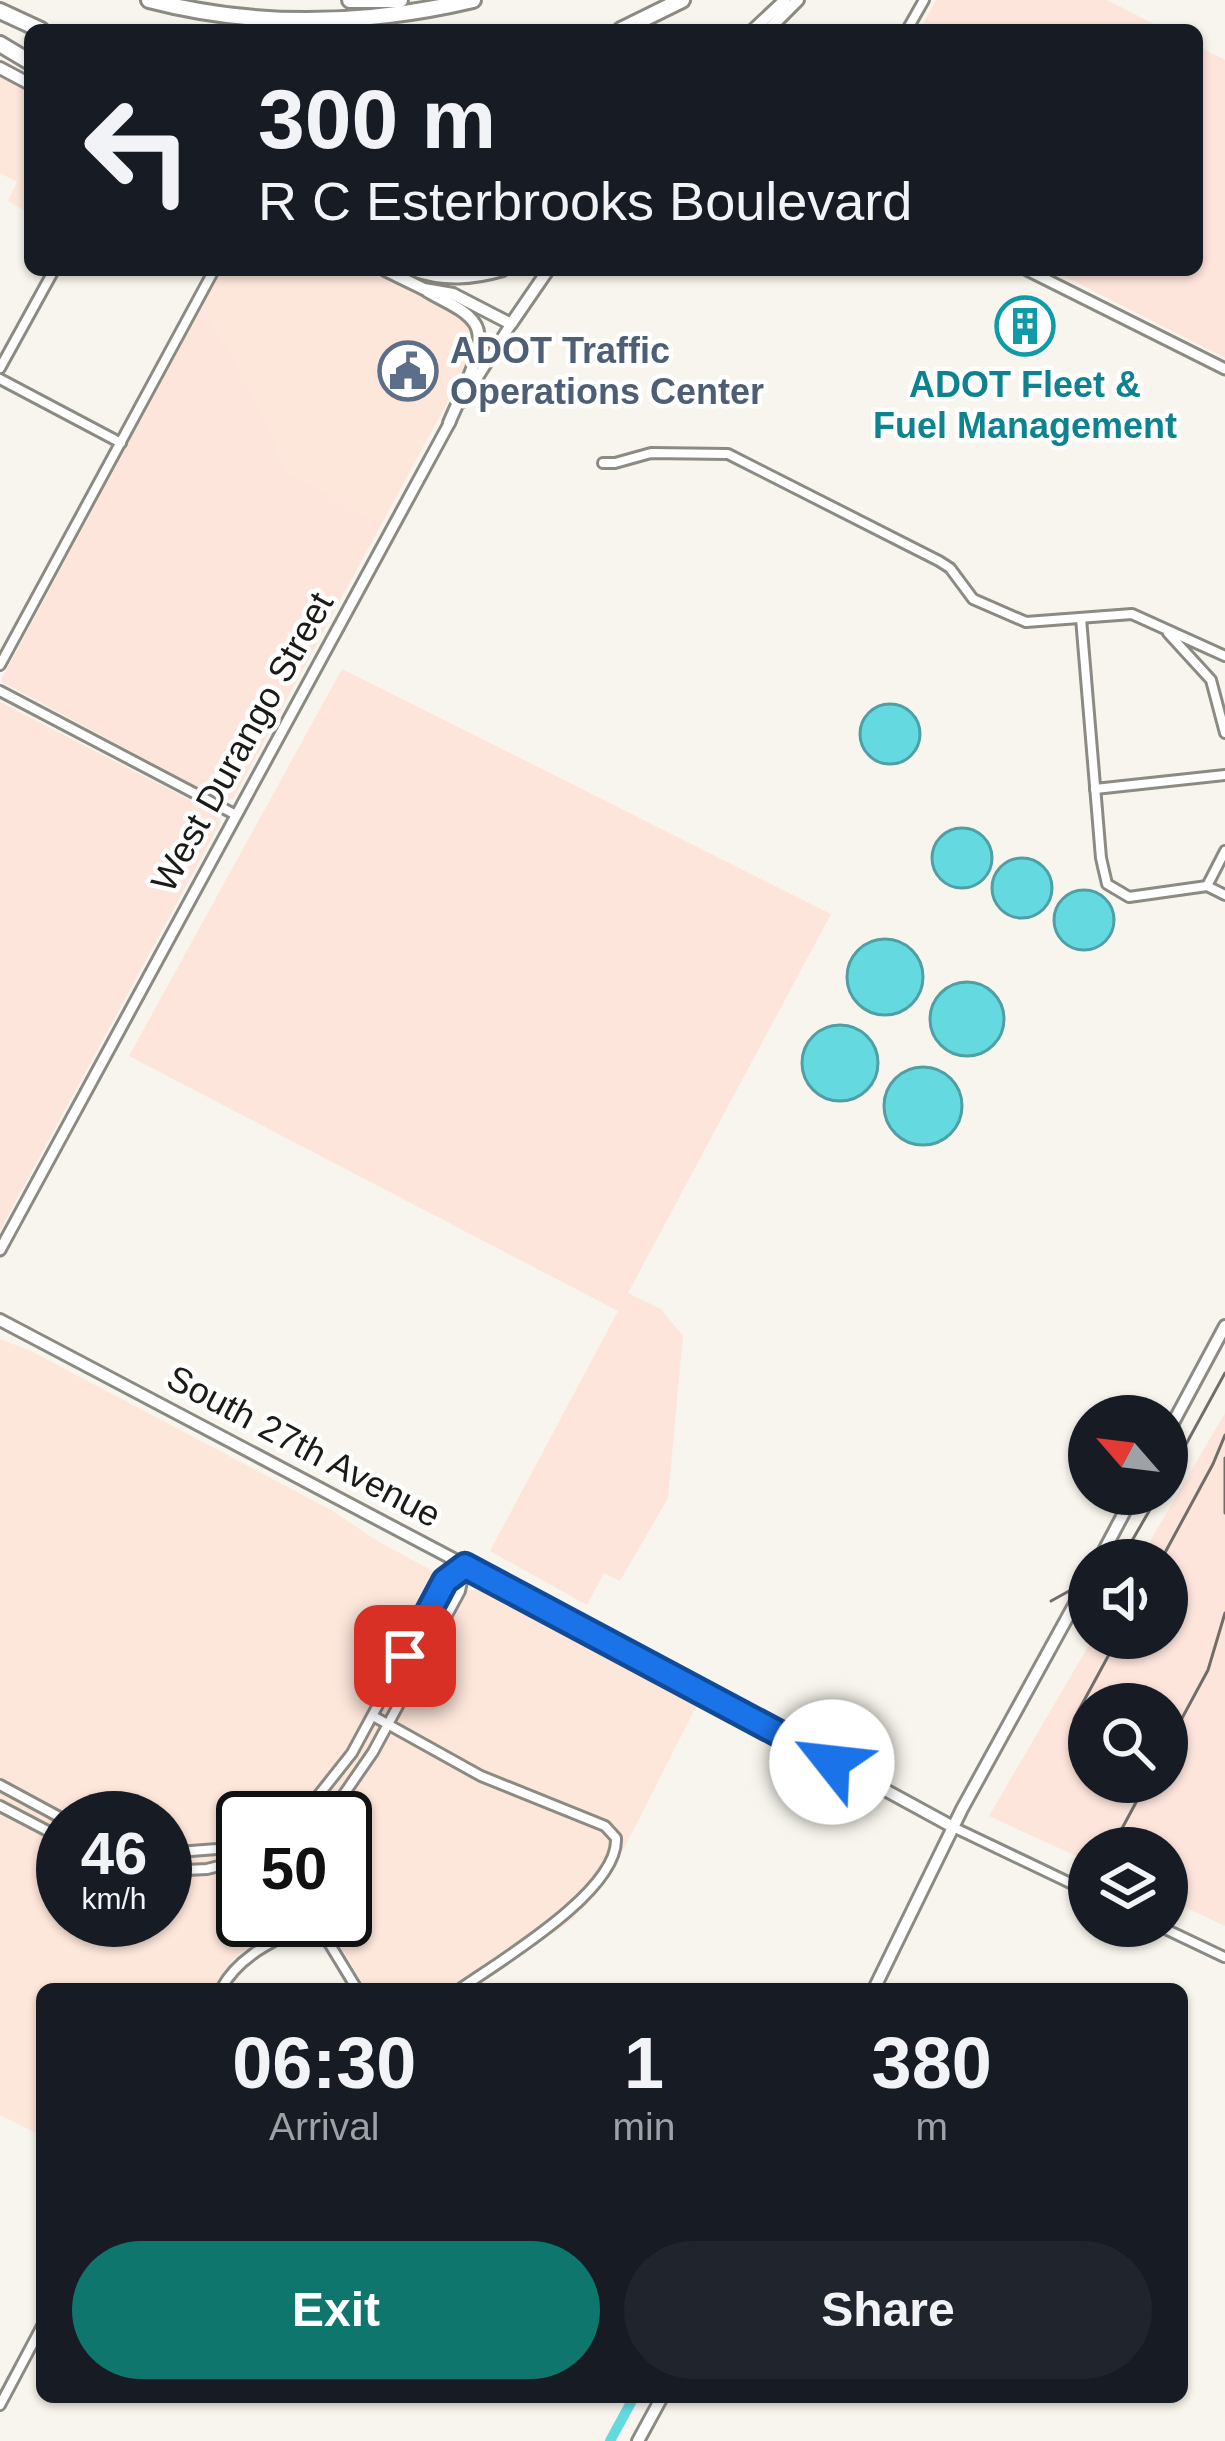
<!DOCTYPE html>
<style>
body{margin:0;font-family:Helvetica,sans-serif;background:#20242c;color:#f1f3f6;height:100vh;display:flex;flex-direction:column;font-size:45px;white-space:nowrap}
*{box-sizing:border-box;margin:0}
p{font-size:39px;color:#9ea1a6}
.icon{flex:none;width:66px;height:66px;fill:none;stroke:currentColor;stroke-width:2;stroke-linecap:round;stroke-linejoin:round}
.map{position:relative;flex:1;overflow:hidden}
.sheet{position:absolute;left:36px;top:1983px;width:1152px;height:420px;display:flex;flex-direction:column;background:#171b24;border-radius:18px;box-shadow:0 3px 9px #0004}
.sheet>*{flex:none}
.banner{position:absolute;left:24px;top:24px;width:1179px;height:252px;border-radius:18px;box-shadow:0 3px 9px #0004;background:#171b24;color:#f1f3f6;overflow:hidden}
.needle{width:78px;rotate:298deg}
.fabs{position:absolute;left:1068px;top:1395px;display:grid;gap:24px}
.fabs a{display:grid;place-items:center;width:120px;height:120px;border-radius:50%;background:#171b24;box-shadow:0 3px 9px #0004;font-size:60px}
.speed{position:absolute;left:36px;top:1791px;display:flex;gap:24px;font-size:60px;font-weight:700;text-align:center}
.speed>*{display:grid;place-content:center;width:156px;height:156px;border-radius:50%;background:#171b24;box-shadow:0 3px 9px #0004;line-height:1}
.speed small{font-size:30px;font-weight:400}
.speed .limit{border:6px solid #111;border-radius:18px;background:#fff;color:#111}
.pin{position:absolute;display:grid;place-items:center;width:102px;height:102px;color:#fff;margin:-51px;border-radius:24px;box-shadow:0 6px 18px #0006}
.me{position:absolute;width:132px;margin:-66px;rotate:299deg;stroke-linejoin:round;filter:drop-shadow(0 0 9px #0008)}
.turn{display:flex;align-items:center;gap:42px;height:252px;padding:0 36px;font-size:54px}
.turn .icon{width:156px;height:156px;stroke-width:2.5}
.turn b{display:block;font-size:84px;line-height:102px}
.eta{display:flex;justify-content:space-evenly;align-items:center;height:204px;text-align:center}
.eta b{font-size:72px;font-weight:700;line-height:84px}
.primary-button{display:flex;gap:24px;margin-top:auto;padding:24px 36px}
.primary-button a{flex:1;height:138px;border-radius:72px;background:#0f766e;color:#fff;font-size:48px;font-weight:700;line-height:138px;text-align:center}
.primary-button a+a{background:#20242c;color:#f1f3f6}
.map>svg:first-child{display:block}
</style>
<div class="map">
<svg width="1225" height="2441" viewBox="0 0 1225 2441">
<rect width="100%" height="100%" fill="#f7f5ed"/>
<!-- commercial -->
<g fill="#fde6da" fill-rule="evenodd">
<polygon points="0,73 30,89 30,214 8,201 17,182 0,173"/>
<polygon points="222,270 372,270 463,318 470,327 475,338 475,351 382,523 288,473 248,381 202,307"/>
<path d="M0 1339 31 1351 331 1510 379 1542 468 1590H491L698 1703 615 1866 588 1903 569 1922 471 1989H366L325 1920H345V1818H243V1920H301L244 1951 232 1961 213 1989H42V2136L0 2115ZM63 1818H165V1920H63Z"/>
</g>
<!-- industrial -->
<g fill="#fee5dc" fill-rule="evenodd">
<polygon points="936,0 1107,0 1166,30 920,30"/>
<polygon points="1197,46 1225,60 1225,358 1052,270 1197,270"/>
<polygon points="202,307 248,381 288,473 382,523 234,797 225,802 2,682 2,678"/>
<polygon points="342,669 831,914 628,1293 661,1309 683,1336 668,1498 620,1581 604,1573 587,1605 490,1551 618,1311 129,1056"/>
<polygon points="0,702 217,814 220,819 220,823 0,1230"/>
<path d="M1225 1413V1926L1167 1899V1848H1089V1862L989 1816 1093 1638H1167V1560H1139ZM1089 1704H1167V1782H1089Z"/>
</g>
<!-- water -->
<g fill="#64dae0" stroke="#4ea0a4" stroke-width="3">
<circle cx="890" cy="734" r="30"/>
<circle cx="962" cy="858" r="30"/>
<circle cx="1022" cy="888" r="30"/>
<circle cx="1084" cy="920" r="30"/>
<circle cx="885" cy="977" r="38"/>
<circle cx="967" cy="1019" r="37"/>
<circle cx="840" cy="1063" r="38"/>
<circle cx="923" cy="1106" r="39"/>
</g>
<g fill="none" stroke-linecap="round" stroke-linejoin="round">
<!-- canal -->
<polyline stroke="#64dae0" stroke-width="10" points="610,2441 634,2397"/>
<defs>
<g id="minor">
<polyline points="907,30 924,0"/>
<polyline points="0,368 54,270"/>
<polyline points="0,379 121,443"/>
<polyline points="603,463 615,463 651,453 728,454 939,561 950,568 973,599 1026,622 1132,614 1225,656"/>
<polyline points="1081,618 1101,858 1107,884 1129,897 1207,886 1225,895"/>
<polyline points="1168,633 1211,680 1225,733"/>
<polyline points="0,665 214,270"/>
<polyline points="0,691 236,815"/>
<polyline points="1095,789 1225,775"/>
<polyline points="1207,886 1225,851"/>
<path d="M373 1716 481 1776 605 1826 616 1838C619 1891 500 1961 460 1989"/>
<polyline points="0,1785 63,1819"/>
<polyline points="0,1806 63,1839"/>
<polyline points="292,1818 314,1801 352,1753 445,1581 465,1566"/>
<polyline points="321,1818 342,1797 373,1752 460,1591 465,1566"/>
<polyline points="953,1827 1089,1892"/>
<polyline points="165,1853 217,1849 243,1841"/>
<polyline points="165,1871 207,1869 243,1860"/>
<polyline points="315,1920 357,1989"/>
<polyline points="1159,1926 1224,1957"/>
<path d="M221 1989C241 1952 280 1939 315 1920"/>
<polyline points="0,2405 42,2326"/>
</g>
<g id="tertiary">
<polyline points="1027,270 1225,369"/>
<polyline points="462,402 511,324"/>
<polyline points="0,1250 450,422"/>
</g>
<g id="secondary">
<polyline points="753,30 785,0"/>
<polyline points="768,30 798,0"/>
<polyline points="0,68 30,84"/>
<polyline points="385,270 424,289 453,294 511,324 548,270"/>
<path d="M413 270C444 281 472 279 503 270"/>
<path d="M427 291C441 300 466 309 475 324 489 345 458 400 449 423"/>
<polyline points="0,1320 698,1688 953,1827"/>
<polyline points="1167,1434 1225,1326"/>
<polyline points="1099,1560 1134,1494"/>
<polyline points="874,1989 962,1809 1089,1578"/>
<polyline points="638,2441 662,2397"/>
</g>
<g id="motorway">
<path d="M149 0C256 28 367 25 473 0"/>
<polyline points="350,0 400,0"/>
<polyline points="0,11 41,30"/>
<polyline points="621,30 682,0"/>
<polyline points="0,44 30,62"/>
</g>
</defs>
<!-- minor casing -->
<use href="#minor" stroke="#8b8a83" stroke-width="14"/>
<!-- tertiary casing -->
<use href="#tertiary" stroke="#8b8a83" stroke-width="15"/>
<!-- secondary casing -->
<use href="#secondary" stroke="#8b8a83" stroke-width="16"/>
<!-- motorway casing -->
<use href="#motorway" stroke="#8b8a83" stroke-width="20"/>
<!-- minor -->
<use href="#minor" stroke="#fff" stroke-width="8"/>
<!-- tertiary -->
<use href="#tertiary" stroke="#fff" stroke-width="9"/>
<!-- secondary -->
<use href="#secondary" stroke="#fff" stroke-width="10"/>
<!-- motorway -->
<use href="#motorway" stroke="#fff" stroke-width="14"/>
<!-- rail -->
<g stroke="#6f6e69" stroke-width="3">
<polyline points="1225,1458 1225,1513"/>
<polyline points="1167,1479 1225,1373"/>
<polyline points="1113,1560 1133,1539 1159,1494"/>
<polyline points="1161,1560 1213,1464 1225,1435"/>
<polyline points="1051,1601 1089,1580"/>
<polyline points="1074,1719 1118,1638"/>
<polyline points="1167,1746 1208,1670 1225,1613"/>
<polyline points="1112,1847 1147,1782"/>
</g>
</g>
<g fill="none" stroke-linecap="round" stroke-linejoin="round">
<defs>
<polyline id="route" points="405,1656 445,1581 465,1566 832,1762"/>
</defs>
<!-- route casing -->
<use href="#route" stroke="#114b97" stroke-width="30"/>
<!-- route -->
<use href="#route" stroke="#1a73e8" stroke-width="21"/>
</g>
<!-- icons -->
<defs>
<symbol id="building-ring" viewBox="-11 -11 22 22"><circle r="9.5" fill="#fff" stroke="#0f9aa8" stroke-width="1.5"/><path d="M-4-6H4V6H1V3H-1V6H-4ZM-2.5-4.3h1.7v1.8h-1.7ZM.8-4.3h1.7v1.8H.8ZM-2.5-1h1.7V.8h-1.7ZM.8-1h1.7V.8H.8Z" fill="#0f9aa8"/></symbol>
<symbol id="civic-ring" viewBox="-11 -11 22 22"><circle r="9.5" fill="#fff" stroke="#5c6f8a" stroke-width="1.5"/><path d="M-.6-6.5H3V-4.5H.6V-3L4-1V1h2V6H-6V1h2V-1L-.6-3ZM-1.2 2.5V6h2.4V2.5Z" fill="#5c6f8a"/></symbol>
</defs>
<g fill-rule="evenodd">
<use href="#building-ring" x="992" y="293" width="66" height="66"/>
<use href="#civic-ring" x="375" y="338" width="66" height="66"/>
</g>
<g text-anchor="middle" dominant-baseline="central" stroke-width="9" stroke-linejoin="round" paint-order="stroke">
<!-- service labels -->
<g font-size="36" font-weight="bold" fill="#4e5e75" stroke="#fff" text-anchor="start">
<text x="450" y="350">ADOT Traffic<tspan x="450" dy="41">Operations Center</tspan></text>
</g>
<!-- culture labels -->
<g font-size="36" font-weight="bold" fill="#0d838f" stroke="#fff">
<text x="1025" y="384">ADOT Fleet &amp;<tspan x="1025" dy="41">Fuel Management</tspan></text>
</g>
<!-- street labels -->
<g font-size="36" fill="#1a1a17" stroke="#fff">
<text transform="translate(242 742) rotate(-61)">West Durango Street</text>
<text transform="translate(304 1446) rotate(28)">South 27th Avenue</text>
</g>
</g>
</svg>
<div class="fabs">
<a><svg class="needle" viewBox="-14 -14 28 28"><path d="M0-13l5 13h-10z" fill="#e53935"/><path d="M0 13l5-13h-10z" fill="#9ea1a6"/></svg></a>
<a><svg class="icon" aria-label="sound" viewBox="0 0 24 24"><path d="M4 9h4l5-4v14l-5-4H4zM17 9q2 3 0 6"/></svg></a>
<a><svg class="icon" aria-label="search" viewBox="0 0 24 24"><circle cx="10" cy="10" r="6"/><path d="M15 15l6 6"/></svg></a>
<a><svg class="icon" aria-label="layers" viewBox="0 0 24 24"><path d="M12 4l9 5-9 5-9-5zM3 14l9 5 9-5"/></svg></a>
</div>
<div class="speed"><div>46<small>km/h</small></div><div class="limit">50</div></div>
<div class="pin" style="left:405px;top:1656px;background:#d93025"><svg class="icon" aria-label="arrive" viewBox="0 0 24 24"><path d="M6 21V4h12l-3 4 3 4H6"/></svg></div>
<svg class="me" style="left:832px;top:1762px" viewBox="-20 -20 40 40"><circle r="19" fill="#fff"/><path d="M0-13L10 11 0 6-10 11z" fill="#1a73e8"/></svg>
<div class="banner">
<div class="turn"><svg class="icon" aria-label="left" viewBox="0 0 24 24"><path d="M17 20v-9H6M10 6l-5 5 5 5"/></svg><div><b>300 m</b>R C Esterbrooks Boulevard</div></div>
</div>
<section class="sheet">
<div class="eta">
<div><b>06:30</b><p>Arrival</p></div>
<div><b>1</b><p>min</p></div>
<div><b>380</b><p>m</p></div>
</div>
<div class="primary-button"><a>Exit</a><a>Share</a></div>
</section>
</div>
